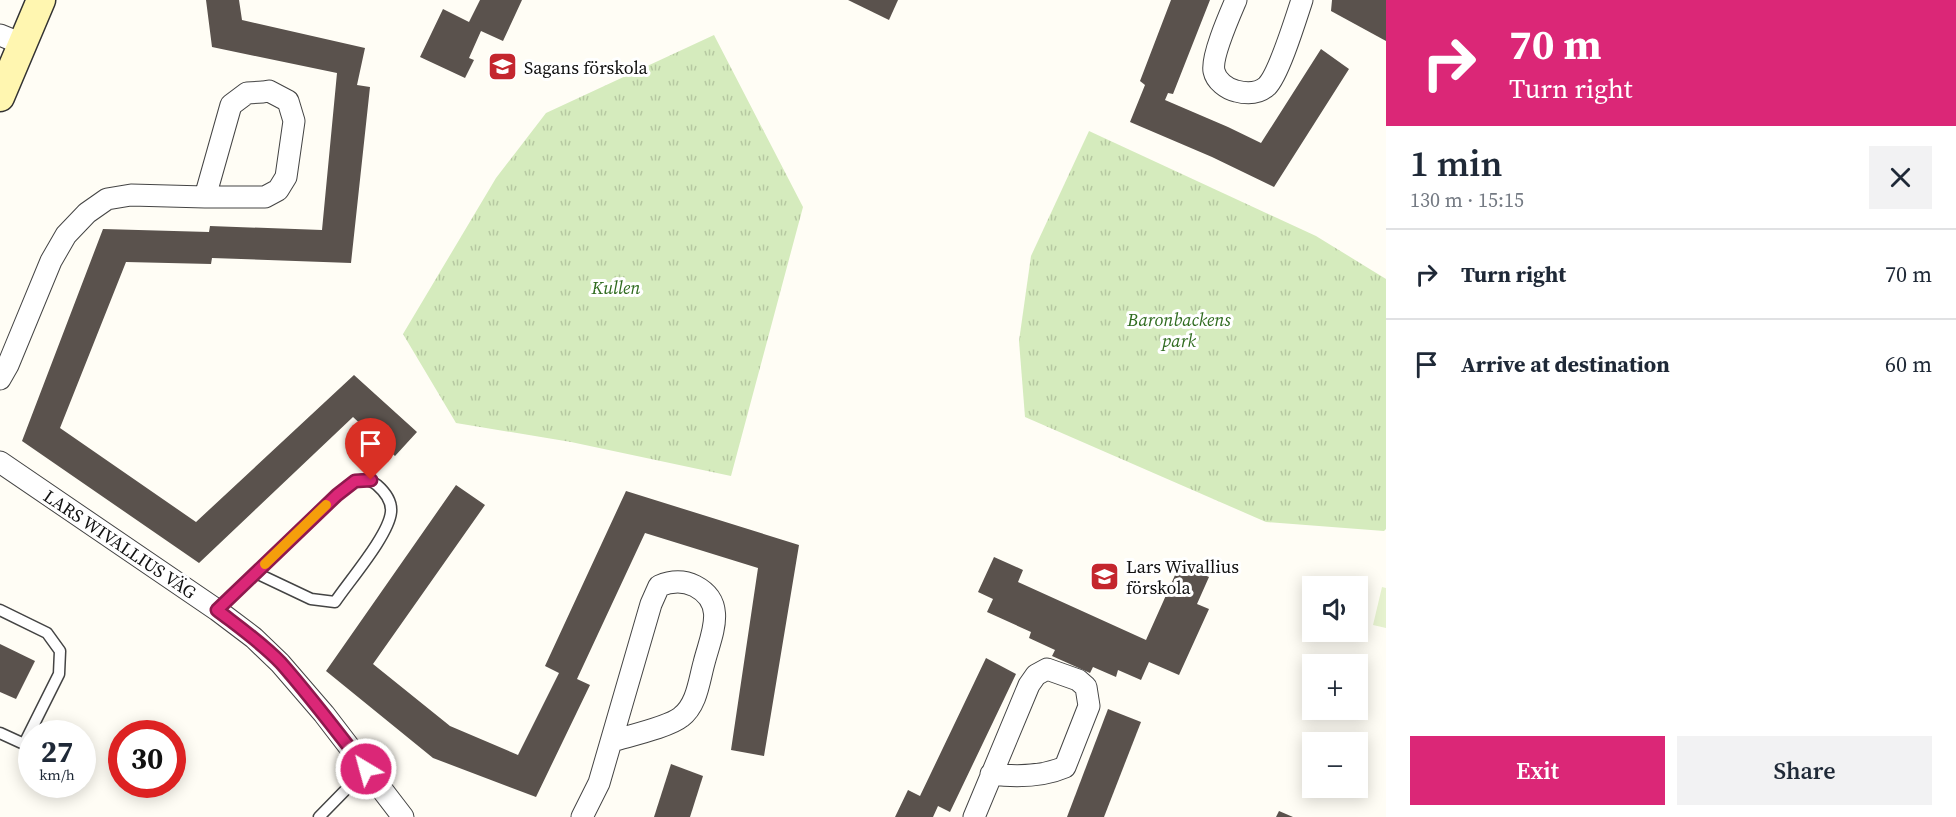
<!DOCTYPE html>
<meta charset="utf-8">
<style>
body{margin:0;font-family:"Source Serif 4",serif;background:#f2f2f3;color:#1f2937;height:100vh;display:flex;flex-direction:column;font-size:22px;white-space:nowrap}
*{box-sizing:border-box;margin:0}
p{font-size:20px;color:#747a83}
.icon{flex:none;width:33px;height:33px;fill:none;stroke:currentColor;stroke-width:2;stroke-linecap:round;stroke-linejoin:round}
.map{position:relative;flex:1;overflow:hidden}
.panel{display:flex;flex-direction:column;background:#fff;width:570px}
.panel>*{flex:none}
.banner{background:#db2777;color:#fff;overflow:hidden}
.buttons{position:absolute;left:1302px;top:576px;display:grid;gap:12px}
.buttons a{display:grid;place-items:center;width:66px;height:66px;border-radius:0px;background:#fff;box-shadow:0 3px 15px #0003;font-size:30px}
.speed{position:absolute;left:18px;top:720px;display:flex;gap:12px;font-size:30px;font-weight:700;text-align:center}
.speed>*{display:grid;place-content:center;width:78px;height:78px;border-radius:50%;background:#fff;box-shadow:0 3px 15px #0003;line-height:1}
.speed small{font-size:15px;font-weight:400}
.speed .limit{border:9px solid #d22;background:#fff;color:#111}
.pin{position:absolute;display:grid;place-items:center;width:51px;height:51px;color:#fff;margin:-62px -26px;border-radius:50% 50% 50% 0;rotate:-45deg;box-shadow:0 0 6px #0007}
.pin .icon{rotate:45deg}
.me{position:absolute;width:66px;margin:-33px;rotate:323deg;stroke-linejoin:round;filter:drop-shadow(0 0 4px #0008)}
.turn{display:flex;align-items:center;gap:21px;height:126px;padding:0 24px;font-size:27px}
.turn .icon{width:78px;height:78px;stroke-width:2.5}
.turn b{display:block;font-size:42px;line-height:51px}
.round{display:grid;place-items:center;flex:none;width:63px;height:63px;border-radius:0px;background:#f2f2f3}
.overview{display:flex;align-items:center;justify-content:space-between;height:102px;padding:0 24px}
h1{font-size:36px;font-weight:600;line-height:45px}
.cta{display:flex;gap:12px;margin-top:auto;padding:12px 24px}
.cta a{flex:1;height:69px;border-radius:0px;background:#db2777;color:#fff;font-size:24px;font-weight:600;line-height:69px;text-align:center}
.cta a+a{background:#f2f2f3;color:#1f2937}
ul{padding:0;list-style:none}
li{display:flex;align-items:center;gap:18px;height:90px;padding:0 24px;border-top:2px solid #e0e1e3}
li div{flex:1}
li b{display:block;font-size:22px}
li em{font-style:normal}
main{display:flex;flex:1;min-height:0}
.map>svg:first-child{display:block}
</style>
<main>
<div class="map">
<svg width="1386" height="817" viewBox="0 0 1386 817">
<defs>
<pattern id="grass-tufts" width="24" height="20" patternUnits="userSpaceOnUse" patternTransform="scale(1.5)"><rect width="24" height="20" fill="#d5ebbd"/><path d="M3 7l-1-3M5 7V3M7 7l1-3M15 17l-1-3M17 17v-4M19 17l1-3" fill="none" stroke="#b6c8a1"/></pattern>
</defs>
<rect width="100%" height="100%" fill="#fffdf5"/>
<!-- grass -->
<g fill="url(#grass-tufts)">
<polygon points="714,35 803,207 731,476 571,442 456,423 403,334 496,178 546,113"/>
<polygon points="1089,131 1316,236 1386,279 1386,529 1384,531 1266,522 1025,417 1019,341 1031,256"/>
</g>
<!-- pitch -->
<polygon fill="#e6f2cf" points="1382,587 1386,588 1386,628 1373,625"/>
<!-- building -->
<g fill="#5a524d">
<polygon points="206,0 239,0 242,20 365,48 357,85 370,87 351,263 212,258 211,264 126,262 60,428 196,522 354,375 417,432 395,456 353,417 199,563 22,441 103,229 209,232 210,226 322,230 337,73 212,47"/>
<polygon points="480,0 522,0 503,41 481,31 469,58 474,60 465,78 420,57 443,9 469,22"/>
<polygon points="848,0 898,0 889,20"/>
<polygon points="1171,0 1210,0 1173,94 1168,93 1165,100 1228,127 1261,143 1321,49 1349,69 1274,187 1212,157 1130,122 1145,85 1140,81"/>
<polygon points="1332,0 1386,0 1386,41 1331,11"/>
<polygon points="456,485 485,505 373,664 450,726 518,755 559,673 545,666 626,491 799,545 764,756 731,750 758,568 645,533 577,679 590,685 536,797 433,758 326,671"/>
<polygon points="994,557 1023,570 1018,582 1146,640 1180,564 1209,577 1197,604 1209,609 1179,675 1149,662 1141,680 1118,670 1116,677 1093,667 1090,673 1052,656 1055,650 1029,638 1031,632 987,612 993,599 978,592"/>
<polygon points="0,644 35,661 16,699 0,692"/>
<polygon points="986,658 1016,674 950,812 938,806 933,817 895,817 908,790 920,796"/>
<polygon points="1108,709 1141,722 1104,817 1067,817"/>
<polygon points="671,764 703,776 690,817 654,817"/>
<polygon points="1279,811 1293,817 1276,817"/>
</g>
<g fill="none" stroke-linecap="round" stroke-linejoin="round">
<defs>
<g id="lane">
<polyline points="0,610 47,633 60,651 59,674 24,744 0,733"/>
<path d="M217 610 337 495C350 485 361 473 377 485 385 492 392 501 391 512 389 535 349 581 335 602L311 599 256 573"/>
<polyline points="319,817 366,769"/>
</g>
<g id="street">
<path d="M1236 0C1230 14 1211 57 1214 71 1216 81 1227 89 1236 91 1247 94 1258 94 1267 86 1279 74 1296 18 1302 0"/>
<polyline points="0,35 22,44"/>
<polyline points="0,379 8,365 51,261 66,235 87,213 107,199 131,195 205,197 265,197 278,190 286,177 294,121 288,101 269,91 263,92 247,93 231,105 205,197"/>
<polyline points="0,462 217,610 254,638 280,663 324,714 403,817"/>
<path d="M582 817 599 783 651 604 659 586C671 581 683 580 695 586 728 603 711 635 704 663 699 681 697 705 681 717 669 727 628 736 612 741"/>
<path d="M974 817 1029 685 1036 675 1047 669 1078 680 1086 687 1089 706 1065 767C1042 777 1016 777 991 774"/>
</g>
<polyline id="secondary" points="0,97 41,0"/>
</defs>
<!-- lane casing -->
<use href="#lane" stroke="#444" stroke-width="13"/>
<!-- street casing -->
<use href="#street" stroke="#444" stroke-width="23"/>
<!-- secondary casing -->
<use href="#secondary" stroke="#333" stroke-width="31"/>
<!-- lane -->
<use href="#lane" stroke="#fff" stroke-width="10"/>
<!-- street -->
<use href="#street" stroke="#fff" stroke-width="21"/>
<!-- secondary -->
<use href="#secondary" stroke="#fff6b0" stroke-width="28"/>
</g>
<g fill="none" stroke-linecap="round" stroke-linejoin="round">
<defs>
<path id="route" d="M366 769C338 733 311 697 281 663 262 643 239 627 217 610L337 495 355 481 371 480"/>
</defs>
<!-- route casing -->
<use href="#route" stroke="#8e194d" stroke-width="15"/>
<!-- route -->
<use href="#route" stroke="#db2777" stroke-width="10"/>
<!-- slow -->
<polyline stroke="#f59e0b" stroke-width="10" points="265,564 326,505"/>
</g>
<!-- icons -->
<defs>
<symbol id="school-square" viewBox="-11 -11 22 22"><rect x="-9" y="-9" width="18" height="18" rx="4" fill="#c4262e" stroke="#fff"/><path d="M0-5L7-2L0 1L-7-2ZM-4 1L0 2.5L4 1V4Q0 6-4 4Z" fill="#fff"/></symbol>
</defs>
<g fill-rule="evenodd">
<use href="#school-square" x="486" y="50" width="33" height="33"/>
<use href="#school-square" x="1088" y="560" width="33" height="33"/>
</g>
<g text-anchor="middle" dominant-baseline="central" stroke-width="6" stroke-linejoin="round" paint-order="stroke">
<!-- poi labels -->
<g font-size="18" fill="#111" stroke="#fff" text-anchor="start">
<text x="524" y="67">Sagans förskola</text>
<text x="1126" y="566">Lars Wivallius<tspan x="1126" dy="21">förskola</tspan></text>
</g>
<!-- park labels -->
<g font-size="18" font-style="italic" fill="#2f6b1f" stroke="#fff">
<text x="616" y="287">Kullen</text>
<text x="1179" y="319">Baronbackens<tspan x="1179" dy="21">park</tspan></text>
</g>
<!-- street labels -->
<g font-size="18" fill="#111" stroke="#fff">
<text transform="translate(120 544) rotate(34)">LARS WIVALLIUS VÄG</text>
</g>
</g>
</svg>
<div class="buttons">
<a><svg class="icon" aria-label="sound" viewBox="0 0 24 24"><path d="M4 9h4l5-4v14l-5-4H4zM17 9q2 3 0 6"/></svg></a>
<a>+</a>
<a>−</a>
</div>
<div class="speed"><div>27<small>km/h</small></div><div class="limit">30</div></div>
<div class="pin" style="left:371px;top:480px;background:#d93025"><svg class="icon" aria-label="arrive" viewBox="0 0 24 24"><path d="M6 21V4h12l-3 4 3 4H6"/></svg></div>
<svg class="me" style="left:366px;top:769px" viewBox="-20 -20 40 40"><circle r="17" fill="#db2777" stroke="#fff" stroke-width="3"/><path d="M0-11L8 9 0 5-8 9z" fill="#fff"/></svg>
</div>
<section class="panel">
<div class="banner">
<div class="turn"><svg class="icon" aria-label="right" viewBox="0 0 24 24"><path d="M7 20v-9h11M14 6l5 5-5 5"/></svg><div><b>70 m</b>Turn right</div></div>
</div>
<div class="overview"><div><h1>1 min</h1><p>130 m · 15:15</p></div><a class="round"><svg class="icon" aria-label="close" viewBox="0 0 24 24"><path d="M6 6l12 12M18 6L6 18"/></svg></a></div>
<ul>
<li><svg class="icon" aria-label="right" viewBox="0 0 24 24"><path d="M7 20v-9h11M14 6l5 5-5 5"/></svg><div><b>Turn right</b></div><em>70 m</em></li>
<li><svg class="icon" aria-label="arrive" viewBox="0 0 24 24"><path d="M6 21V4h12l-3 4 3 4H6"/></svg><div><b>Arrive at destination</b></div><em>60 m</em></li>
</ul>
<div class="cta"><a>Exit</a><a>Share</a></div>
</section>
</main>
